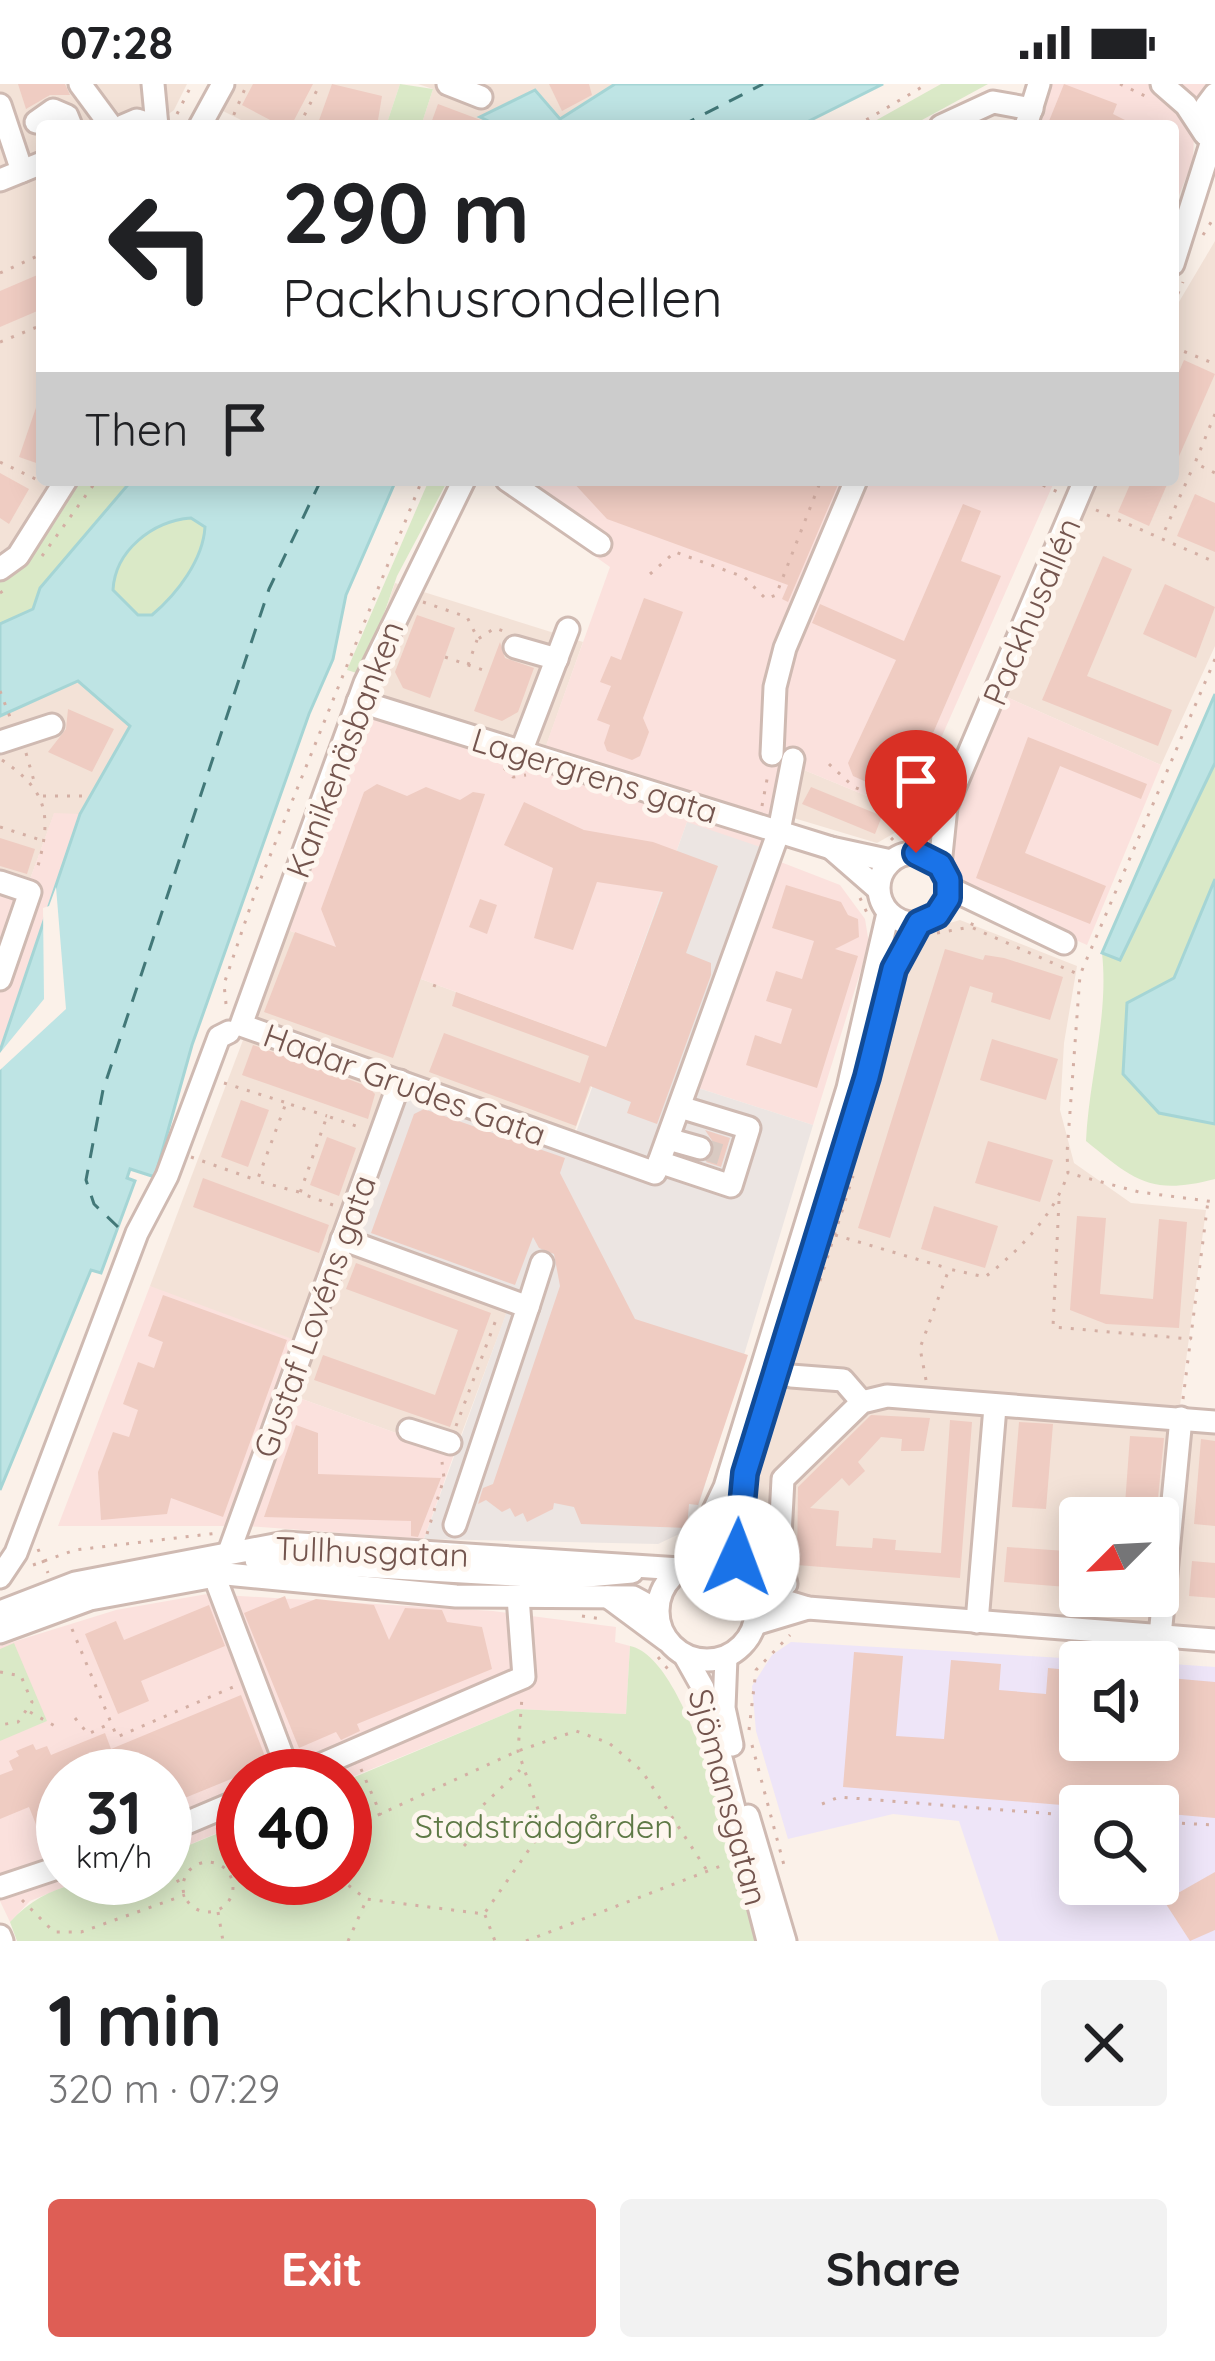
<!DOCTYPE html>
<meta charset="utf-8">
<style>
body{margin:0;font-family:Quicksand,sans-serif;background:#f2f2f2;color:#202124;height:100vh;display:flex;flex-direction:column;font-size:45px;white-space:nowrap}
*{box-sizing:border-box;margin:0}
p{font-size:39px;color:#757577}
.icon{flex:none;width:66px;height:66px;fill:none;stroke:currentColor;stroke-width:2;stroke-linecap:round;stroke-linejoin:round}
.map{position:relative;height:1857px;overflow:hidden}
.side{display:flex;flex-direction:column;background:#fff;flex:1}
.side>*{flex:none}
.hud{position:absolute;left:36px;top:36px;width:1143px;height:366px;border-radius:12px;box-shadow:0 6px 30px #0003;background:#fff;color:#202124;overflow:hidden}
.needle{width:78px;rotate:246deg}
.buttons{position:absolute;left:1059px;top:1413px;display:grid;gap:24px}
.buttons a{display:grid;place-items:center;width:120px;height:120px;border-radius:12px;background:#fff;box-shadow:0 6px 30px #0003;font-size:60px}
.speed{position:absolute;left:36px;top:1665px;display:flex;gap:24px;font-size:60px;font-weight:700;text-align:center}
.speed>*{display:grid;place-content:center;width:156px;height:156px;border-radius:50%;background:#fff;box-shadow:0 6px 30px #0003;line-height:1}
.speed small{font-size:30px;font-weight:400}
.speed .limit{border:18px solid #d22;background:#fff;color:#111}
.pin{position:absolute;display:grid;place-items:center;width:102px;height:102px;color:#fff;margin:-123px -51px;border-radius:50% 50% 50% 0;rotate:-45deg;box-shadow:0 0 12px #0007}
.pin .icon{rotate:45deg}
.me{position:absolute;width:132px;margin:-66px;rotate:2deg;stroke-linejoin:round;filter:drop-shadow(0 0 9px #0008)}
.turn{display:flex;align-items:center;gap:42px;height:252px;padding:0 48px;font-size:54px}
.turn .icon{width:156px;height:156px;stroke-width:2.5}
.turn b{display:block;font-size:84px;line-height:102px}
.then{display:flex;align-items:center;height:114px;padding:0 48px;background:#0003;gap:24px;font-size:45px}
.round{display:grid;place-items:center;flex:none;width:126px;height:126px;border-radius:12px;background:#f2f2f2}
.head{display:flex;align-items:center;justify-content:space-between;height:204px;padding:0 48px}
h1{font-size:72px;font-weight:700;line-height:90px}
.action{display:flex;gap:24px;margin-top:auto;padding:24px 48px}
.action a{flex:1;height:138px;border-radius:12px;background:#de5e55;color:#fff;font-size:48px;font-weight:700;line-height:138px;text-align:center}
.action a+a{background:#f2f2f2;color:#202124}
.status{display:flex;justify-content:space-between;align-items:center;height:84px;padding:0 60px;background:#fff;direction:ltr}
.status svg{height:33px;fill:currentColor}
.map>svg:first-child{display:block}
</style>
<div class="status"><b>07:28</b><svg viewBox="0 0 49 12"><path d="M0 12V9h3v3zM5 12V6h3v6zM10 12V3h3v9zM15 12V0h3v12zM26 1h20v11H26zM47 4h2v5h-2z"/></svg></div>
<div class="map">
<svg width="1215" height="1857" viewBox="0 0 1215 1857">
<rect width="100%" height="100%" fill="#fbf1e9"/>
<!-- residential -->
<g fill="#f3e2d7" fill-rule="evenodd">
<polygon points="0,0 187,0 174,26 152,42 42,42 42,396 50,396 11,461 0,468"/>
<polygon points="237,0 400,0 386,42 253,42 223,27"/>
<polygon points="418,0 615,0 560,35 482,34 499,42 421,42 433,5"/>
<polygon points="1215,157 1215,562 1161,681 1002,611 1096,396 1173,396 1173,228"/>
<polygon points="395,499 583,558 539,682 366,625 363,591"/>
<polygon points="78,597 130,642 80,730 54,730 29,798 0,788 0,632"/>
<polygon points="804,686 908,729 898,747 877,759 787,732"/>
<path d="M960 836 1077 882 1064 959 1060 1026 1074 1079 1131 1119 1206 1126 1179 1329 1215 1331V1550L806 1520 757 1495 743 1468 741 1420 886 955 899 888 926 846ZM1080 1434H1158V1512H1080Z"/>
<polygon points="285,845 606,963 454,1370 280,1307 150,1202"/>
</g>
<!-- commercial -->
<g fill="#fbe1dd">
<polygon points="1045,0 1215,0 1195,22 1193,76 1173,126 1173,42 1016,42"/>
<polygon points="488,396 1055,396 908,729 804,686 778,777 840,801 865,835 869,860 813,1041 695,1003 687,738 606,963 285,845 366,625 539,681 610,483"/>
<polygon points="1002,611 1161,681 1087,861 975,811 957,794 949,767 952,724"/>
<polygon points="54,729 80,730 0,967 0,788 29,798"/>
<polygon points="150,1202 300,1258 280,1307 454,1370 424,1455 246,1442 58,1442"/>
<polygon points="207,1510 493,1527 616,1543 615,1558 630,1562 626,1630 517,1625 345,1696 243,1692 243,1738 165,1771 165,1692 63,1692 63,1794 86,1794 30,1817 10,1838 0,1817 0,1562 116,1526"/>
</g>
<!-- industrial -->
<polygon fill="#ece5e2" points="687,738 775,768 695,1003 813,1041 692,1444 658,1460 424,1455 511,1216 348,1154 400,997 574,1054"/>
<!-- education -->
<path fill="#eee5f8" fill-rule="evenodd" d="M791 1558 1131 1578H1080V1656H1158V1579L1215 1583V1857H999L959 1737 893 1730 788 1755 756 1647 752 1602 772 1571ZM1080 1722H1158V1800H1080Z"/>
<!-- green -->
<g fill="#dae9c7">
<polygon points="400,0 433,5 421,42 386,42"/>
<polygon points="941,0 988,0 911,42 866,42"/>
<polygon points="77,396 132,396 40,504 33,525 0,540 0,497 23,478"/>
<polygon points="429,396 448,396 397,492 363,591 347,586"/>
<path d="M191 434 206 444C203 476 177 510 152 531H138L113 506C115 467 152 437 191 434Z"/>
<path d="M1215 679V795L1174 894 1127 919 1159 1029 1215 1040V1095C1150 1112 1134 1096 1086 1057 1089 994 1109 931 1102 869L1120 875Z"/>
<polygon points="14,1559 47,1637 0,1657 0,1565"/>
<path d="M630 1562C692 1574 741 1800 755 1857H17L10 1838C52 1792 106 1794 165 1794V1771L243 1739V1794H345V1697L517 1625 626 1630Z"/>
</g>
<!-- water -->
<g fill="#bee4e4" stroke="#a5d5d5" stroke-width="3" fill-rule="evenodd">
<polygon points="615,0 883,0 799,42 499,42 480,33 535,6 560,35"/>
<path d="M132 396H396L346 511 333 575 309 630 192 961 155 1093 130 1085 127 1094 135 1097 101 1189 91 1186 0 1406V967L80 730 130 642 78 597 0 632V540L33 525 40 504ZM191 434 205 443C203 476 177 510 152 531H138L113 506C115 467 152 437 191 434Z"/>
<polygon points="1215,610 1215,679 1120,876 1102,869"/>
<polygon points="1215,795 1215,1040 1159,1029 1123,990 1127,919 1174,894"/>
</g>
<!-- pier -->
<polygon fill="#fbf1e9" points="56,803 66,925 0,986 0,969 44,915 43,824 49,822"/>
<g fill="none" stroke-linecap="round" stroke-linejoin="round">
<!-- ferry -->
<g stroke="#427878" stroke-width="3" stroke-dasharray="15 12" stroke-linecap="butt">
<polyline points="681,42 763,0"/>
<polyline points="118,1143 94,1120 86,1096 103,1006 269,505 321,396"/>
</g>
</g>
<!-- building -->
<g fill="#efccc2">
<polygon points="18,0 65,0 70,11 50,11 26,25"/>
<polygon points="253,0 313,0 291,42 270,42 272,37 242,21"/>
<polygon points="332,0 382,12 377,42 317,42"/>
<polygon points="549,0 589,0 592,11 562,27"/>
<polygon points="1064,0 1117,20 1113,30 1137,42 1047,42"/>
<polygon points="438,20 494,41 493,42 430,42"/>
<polygon points="42,189 42,225 0,243 0,207"/>
<polygon points="1184,276 1215,290 1173,386 1173,301"/>
<polygon points="40,312 42,312 42,381 19,373"/>
<polygon points="0,389 29,405 9,440 0,434"/>
<polygon points="571,396 840,396 788,518 782,515 788,501 607,435"/>
<polygon points="1132,396 1169,396 1149,442 1118,428"/>
<polygon points="1195,410 1215,419 1215,468 1177,452"/>
<polygon points="963,420 981,427 961,477 1001,492 914,693 908,691 902,706 893,710 853,692 848,679 896,576 812,539 820,520 904,557"/>
<polygon points="1103,472 1132,485 1087,592 1172,626 1158,662 1042,616"/>
<polygon points="1165,500 1215,523 1196,574 1143,550"/>
<polygon points="644,514 683,528 643,634 649,648 640,672 632,676 607,667 604,659 610,641 597,636 611,602 600,598 611,572 621,576"/>
<polygon points="417,531 455,544 430,614 403,604 395,588"/>
<polygon points="500,558 505,574 534,584 518,628 502,637 474,627"/>
<polygon points="68,625 114,645 92,688 48,668 66,645"/>
<polygon points="1028,653 1147,700 1141,715 1060,682 1025,769 1106,802 1090,840 976,794"/>
<polygon points="377,700 407,712 426,703 460,716 473,708 485,710 393,974 264,928 295,848 336,863 321,825 364,708"/>
<polygon points="811,703 882,732 875,750 802,720"/>
<polygon points="524,718 584,746 653,758 718,782 686,869 711,879 711,891 657,1040 627,1029 631,1018 590,1002 576,1042 429,988 444,949 580,999 589,972 452,922 456,908 606,963 663,808 597,798 573,866 534,854 553,784 504,761"/>
<polygon points="0,754 35,765 27,790 0,782"/>
<polygon points="786,801 841,818 848,831 858,835 859,853 835,865 858,872 817,1004 746,981 755,951 781,960 792,925 766,917 776,887 802,895 814,857 772,844"/>
<polygon points="480,815 497,821 487,850 469,843"/>
<polygon points="945,865 983,876 985,871 1004,874 1063,893 1050,936 991,918 993,909 970,902 890,1154 858,1144"/>
<polygon points="992,955 1058,975 1046,1016 980,996"/>
<polygon points="253,961 367,1002 375,1010 368,1035 242,991"/>
<polygon points="241,1016 269,1026 248,1083 221,1073"/>
<polygon points="424,1025 565,1074 560,1089 635,1235 748,1271 698,1421 689,1420 687,1444 581,1440 574,1423 554,1419 553,1425 527,1438 523,1429 515,1433 510,1424 502,1428 486,1416 478,1420 483,1404 493,1400 560,1202 554,1170 539,1164 533,1153 515,1201 371,1149 414,1030"/>
<polygon points="705,1046 730,1054 721,1083 706,1078 715,1061"/>
<polygon points="327,1053 356,1064 339,1112 310,1101"/>
<polygon points="988,1057 1053,1076 1040,1118 975,1099"/>
<polygon points="203,1094 329,1141 319,1169 193,1123"/>
<polygon points="934,1122 998,1142 985,1184 921,1165"/>
<polygon points="1077,1132 1106,1134 1100,1210 1153,1215 1159,1135 1187,1138 1179,1244 1106,1240 1070,1226"/>
<polygon points="356,1179 491,1229 450,1343 314,1296 323,1271 435,1311 458,1246 346,1205"/>
<polygon points="163,1211 287,1256 223,1433 171,1414 167,1430 101,1436 98,1388 113,1348 129,1353 138,1326 123,1320 138,1278 154,1284 163,1258 148,1252"/>
<polygon points="871,1331 930,1334 924,1367 901,1367 902,1355 881,1353 858,1378 865,1387 849,1402 842,1394 810,1424 839,1427 836,1462 872,1464 873,1454 896,1456 895,1466 941,1469 950,1336 972,1338 960,1494 797,1481 798,1403"/>
<polygon points="1019,1338 1053,1340 1046,1425 1012,1423"/>
<polygon points="296,1341 318,1349 318,1390 441,1394 418,1453 411,1452 411,1437 264,1433"/>
<polygon points="1130,1352 1164,1354 1156,1434 1124,1434"/>
<polygon points="1201,1355 1215,1357 1215,1442 1194,1440"/>
<polygon points="1007,1463 1080,1468 1080,1504 1004,1498"/>
<polygon points="1192,1477 1215,1479 1215,1514 1189,1512"/>
<polygon points="285,1512 290,1525 316,1515 374,1521 389,1556 405,1524 442,1526 447,1538 482,1543 492,1585 357,1640 360,1647 341,1656 336,1648 299,1664 244,1529"/>
<polygon points="209,1521 225,1562 141,1597 149,1617 118,1630 85,1550 116,1537 124,1556"/>
<polygon points="854,1568 903,1572 896,1652 944,1655 951,1576 1001,1580 999,1606 1046,1610 1048,1584 1080,1587 1080,1656 1158,1656 1158,1593 1215,1598 1215,1734 1158,1729 1158,1722 1074,1722 843,1703"/>
<polygon points="241,1611 268,1680 165,1722 165,1692 148,1692 138,1669 83,1692 63,1692 63,1764 48,1770 29,1723 0,1735 0,1691 13,1686 9,1677 19,1672 16,1667 33,1660 36,1666 47,1662 51,1671 105,1649 111,1665"/>
<polygon points="1215,1788 1215,1846 1190,1857 1164,1817"/>
</g>
<g fill="none" stroke-linecap="round" stroke-linejoin="round">
<!-- minor-tunnel -->
<polyline stroke="#d9cac2" stroke-width="21" stroke-dasharray="21 10" stroke-linecap="butt" points="700,1064 735,1075"/>
<defs>
<g id="minor">
<polyline points="80,0 111,42"/>
<polyline points="153,0 157,42"/>
<polyline points="448,0 481,13"/>
<polyline points="1162,0 1186,21 1205,50"/>
<polyline points="0,21 22,87"/>
<polyline points="36,38 53,26 67,32 71,42"/>
<polyline points="123,42 137,36 156,42"/>
<polyline points="200,42 223,0"/>
<polyline points="941,42 993,18 1032,25"/>
<polyline points="1026,42 1039,0"/>
<polyline points="1205,48 1206,22 1215,10"/>
<polyline points="0,96 42,79"/>
<polyline points="1173,180 1211,60"/>
<polyline points="464,396 365,599 241,941 655,1089 779,747 793,675"/>
<polyline points="507,396 600,460"/>
<polyline points="0,485 18,472 66,396"/>
<polyline points="515,563 557,575"/>
<polyline points="358,617 831,764 891,777"/>
<polyline points="0,658 52,641"/>
<polyline points="521,668 568,545"/>
<polyline points="772,670 775,603 785,564 856,396"/>
<polyline points="831,764 878,805"/>
<circle cx="914" cy="804" r="35"/>
<polyline points="940,781 946,723 1085,396"/>
<polyline points="0,798 30,808 0,895"/>
<polyline points="949,804 1064,859"/>
<polyline points="668,1055 700,1064"/>
<polyline points="840,1077 894,885 919,839"/>
<polyline points="659,1078 731,1102 749,1044 680,1023"/>
<polyline points="342,1155 528,1223 455,1441"/>
<polyline points="528,1223 542,1179"/>
<polyline points="791,1292 843,1296 862,1318"/>
<polyline points="409,1346 450,1359"/>
<polyline points="229,1468 400,997"/>
<polyline points="256,1476 565,1494 632,1488"/>
<circle cx="707" cy="1527" r="49"/>
<polyline points="688,1481 725,1403 848,1004 888,829"/>
<polyline points="739,1489 741,1406 801,1204"/>
<polyline points="214,1491 290,1692"/>
<polyline points="0,1493 16,1469 137,1149 167,1092 219,953 229,948"/>
<polyline points="786,1500 779,1471 783,1395 862,1318 887,1312 1215,1338"/>
<polyline points="752,1507 808,1524 1215,1556"/>
<polyline points="608,1513 666,1556"/>
<polyline points="0,1528 75,1499 285,1459 680,1485"/>
<polyline points="977,1538 995,1323"/>
<polyline points="755,1540 808,1524"/>
<polyline points="0,1548 90,1515 226,1490 456,1512 633,1513 657,1526"/>
<polyline points="1160,1552 1181,1334"/>
<polyline points="685,1572 703,1604 768,1857"/>
<polyline points="726,1573 724,1624 732,1661"/>
<polyline points="295,1692 524,1593 518,1513"/>
<polyline points="748,1732 785,1857"/>
<polyline points="165,1748 243,1715"/>
<polyline points="0,1803 63,1782"/>
<polyline points="0,1852 2,1857"/>
</g>
</defs>
<!-- minor casing -->
<use href="#minor" stroke="#cfbab2" stroke-width="27"/>
<!-- path -->
<g stroke="#d4afa4" stroke-width="3" stroke-dasharray="3 9" stroke-linecap="butt">
<polyline points="1120,0 1145,12"/>
<polyline points="177,30 192,0"/>
<polyline points="229,42 247,0"/>
<polyline points="299,42 320,0"/>
<polyline points="856,42 927,0"/>
<polyline points="1203,151 1215,132"/>
<polyline points="0,189 42,170"/>
<polyline points="1173,221 1183,198"/>
<polyline points="0,258 42,241"/>
<polyline points="1173,263 1215,280"/>
<polyline points="1215,330 1195,379 1215,389"/>
<polyline points="0,378 44,399"/>
<polyline points="1032,396 1060,409"/>
<polyline points="1096,426 1215,478"/>
<polyline points="1165,446 1194,381"/>
<polyline points="42,472 97,396"/>
<polyline points="650,490 675,468 744,493 766,515 776,511 821,396"/>
<polyline points="0,509 9,503"/>
<polyline points="423,518 467,533 478,555 495,544 503,547"/>
<polyline points="445,573 489,588"/>
<polyline points="1215,575 1080,891 1067,1069 1068,1089 1139,1108 1215,1118"/>
<polyline points="468,581 477,556"/>
<polyline points="0,607 10,633"/>
<polyline points="26,669 34,697"/>
<path d="M2 676C50 708 52 734 36 789"/>
<polyline points="829,680 854,703 919,730 929,712"/>
<polyline points="504,684 513,693 526,691"/>
<polyline points="43,712 88,712"/>
<polyline points="762,722 768,690"/>
<polyline points="0,743 44,757"/>
<polyline points="891,756 919,730 924,733"/>
<polyline points="860,814 869,833"/>
<polyline points="973,844 1080,891"/>
<polyline points="937,849 971,843 974,835"/>
<polyline points="434,903 438,892"/>
<polyline points="226,920 224,900 255,809 422,396"/>
<polyline points="224,999 284,1018"/>
<polyline points="191,1073 256,1096"/>
<polyline points="299,1108 257,1097 286,1019 327,1032"/>
<polyline points="1059,1117 1053,1243 1191,1255"/>
<polyline points="333,1121 300,1109 327,1032 362,1044"/>
<polyline points="835,1151 947,1184"/>
<polyline points="820,1197 853,1092"/>
<path d="M926 1296 920 1264 949 1185 985 1193C1019 1167 1055 1130 1068 1089"/>
<polyline points="1183,1315 1208,1117"/>
<polyline points="456,1342 497,1233"/>
<polyline points="427,1450 444,1394 442,1378"/>
<polyline points="38,1465 48,1489"/>
<polyline points="33,1481 75,1466 218,1449"/>
<polyline points="582,1532 602,1535"/>
<polyline points="72,1545 117,1653 238,1601"/>
<polyline points="658,1573 671,1589"/>
<polyline points="0,1588 21,1592 32,1618 18,1638 0,1641"/>
<polyline points="30,1628 55,1642"/>
<polyline points="75,1634 88,1650 109,1640"/>
<polyline points="749,1646 756,1586 790,1551"/>
<polyline points="752,1661 785,1785"/>
<polyline points="361,1685 381,1731"/>
<polyline points="822,1720 839,1713 1080,1732"/>
<polyline points="1158,1738 1215,1741"/>
<polyline points="217,1744 238,1791"/>
<polyline points="345,1746 518,1667 576,1647 609,1659 642,1687 706,1785"/>
<polyline points="464,1762 476,1749 479,1725 520,1686"/>
<polyline points="165,1775 182,1804"/>
<circle cx="208" cy="1803" r="25"/>
<polyline points="339,1794 366,1815 484,1830 540,1750 541,1734 518,1667 522,1613"/>
<polyline points="22,1816 54,1848 81,1848 185,1811"/>
<polyline points="218,1828 223,1857"/>
<polyline points="485,1831 495,1857"/>
<polyline points="348,1857 366,1817"/>
<polyline points="526,1857 726,1780"/>
</g>
<!-- minor -->
<use href="#minor" stroke="#fff" stroke-width="21"/>
</g>
<g fill="none" stroke-linecap="round" stroke-linejoin="round">
<defs>
<polyline id="route" points="737,1474 745,1389 867,993 894,885 919,839 937,831 948,814 948,796 940,781 916,769"/>
</defs>
<!-- route casing -->
<use href="#route" stroke="#114b97" stroke-width="30"/>
<!-- route -->
<use href="#route" stroke="#1a73e8" stroke-width="21"/>
</g>
<g text-anchor="middle" dominant-baseline="central" stroke-width="10" stroke-linejoin="round" paint-order="stroke">
<!-- street labels -->
<g font-size="33" fill="#74554e" stroke="#fef6ef">
<text transform="translate(1031 527) rotate(-67)">Packhusallén</text>
<text transform="translate(344 665) rotate(-69)">Kanikenäsbanken</text>
<text transform="translate(595 691) rotate(17)">Lagergrens gata</text>
<text transform="translate(405 1000) rotate(20)">Hadar Grudes Gata</text>
<text transform="translate(314 1232) rotate(-70)">Gustaf Lovéns gata</text>
<text transform="translate(372 1467) rotate(2)">Tullhusgatan</text>
<text transform="translate(729 1713) rotate(75)">Sjömansgatan</text>
</g>
<!-- park labels -->
<g font-size="33" fill="#5e7946" stroke="#fef6ef">
<text x="544" y="1741">Stadsträdgården</text>
</g>
</g>
</svg>
<div class="buttons">
<a><svg class="needle" viewBox="-14 -14 28 28"><path d="M0-13l5 13h-10z" fill="#e53935"/><path d="M0 13l5-13h-10z" fill="#757577"/></svg></a>
<a><svg class="icon" aria-label="sound" viewBox="0 0 24 24"><path d="M4 9h4l5-4v14l-5-4H4zM17 9q2 3 0 6"/></svg></a>
<a><svg class="icon" aria-label="search" viewBox="0 0 24 24"><circle cx="10" cy="10" r="6"/><path d="M15 15l6 6"/></svg></a>
</div>
<div class="speed"><div>31<small>km/h</small></div><div class="limit">40</div></div>
<div class="pin" style="left:916px;top:769px;background:#d93025"><svg class="icon" aria-label="arrive" viewBox="0 0 24 24"><path d="M6 21V4h12l-3 4 3 4H6"/></svg></div>
<svg class="me" style="left:737px;top:1474px" viewBox="-20 -20 40 40"><circle r="19" fill="#fff"/><path d="M0-13L10 11 0 6-10 11z" fill="#1a73e8"/></svg>
<div class="hud">
<div class="turn"><svg class="icon" aria-label="left" viewBox="0 0 24 24"><path d="M17 20v-9H6M10 6l-5 5 5 5"/></svg><div><b>290 m</b>Packhusrondellen</div></div>
<div class="then">Then<svg class="icon" aria-label="arrive" viewBox="0 0 24 24"><path d="M6 21V4h12l-3 4 3 4H6"/></svg></div>
</div>
</div>
<section class="side">
<div class="head"><div><h1>1 min</h1><p>320 m · 07:29</p></div><a class="round"><svg class="icon" aria-label="close" viewBox="0 0 24 24"><path d="M6 6l12 12M18 6L6 18"/></svg></a></div>
<div class="action"><a>Exit</a><a>Share</a></div>
</section>
